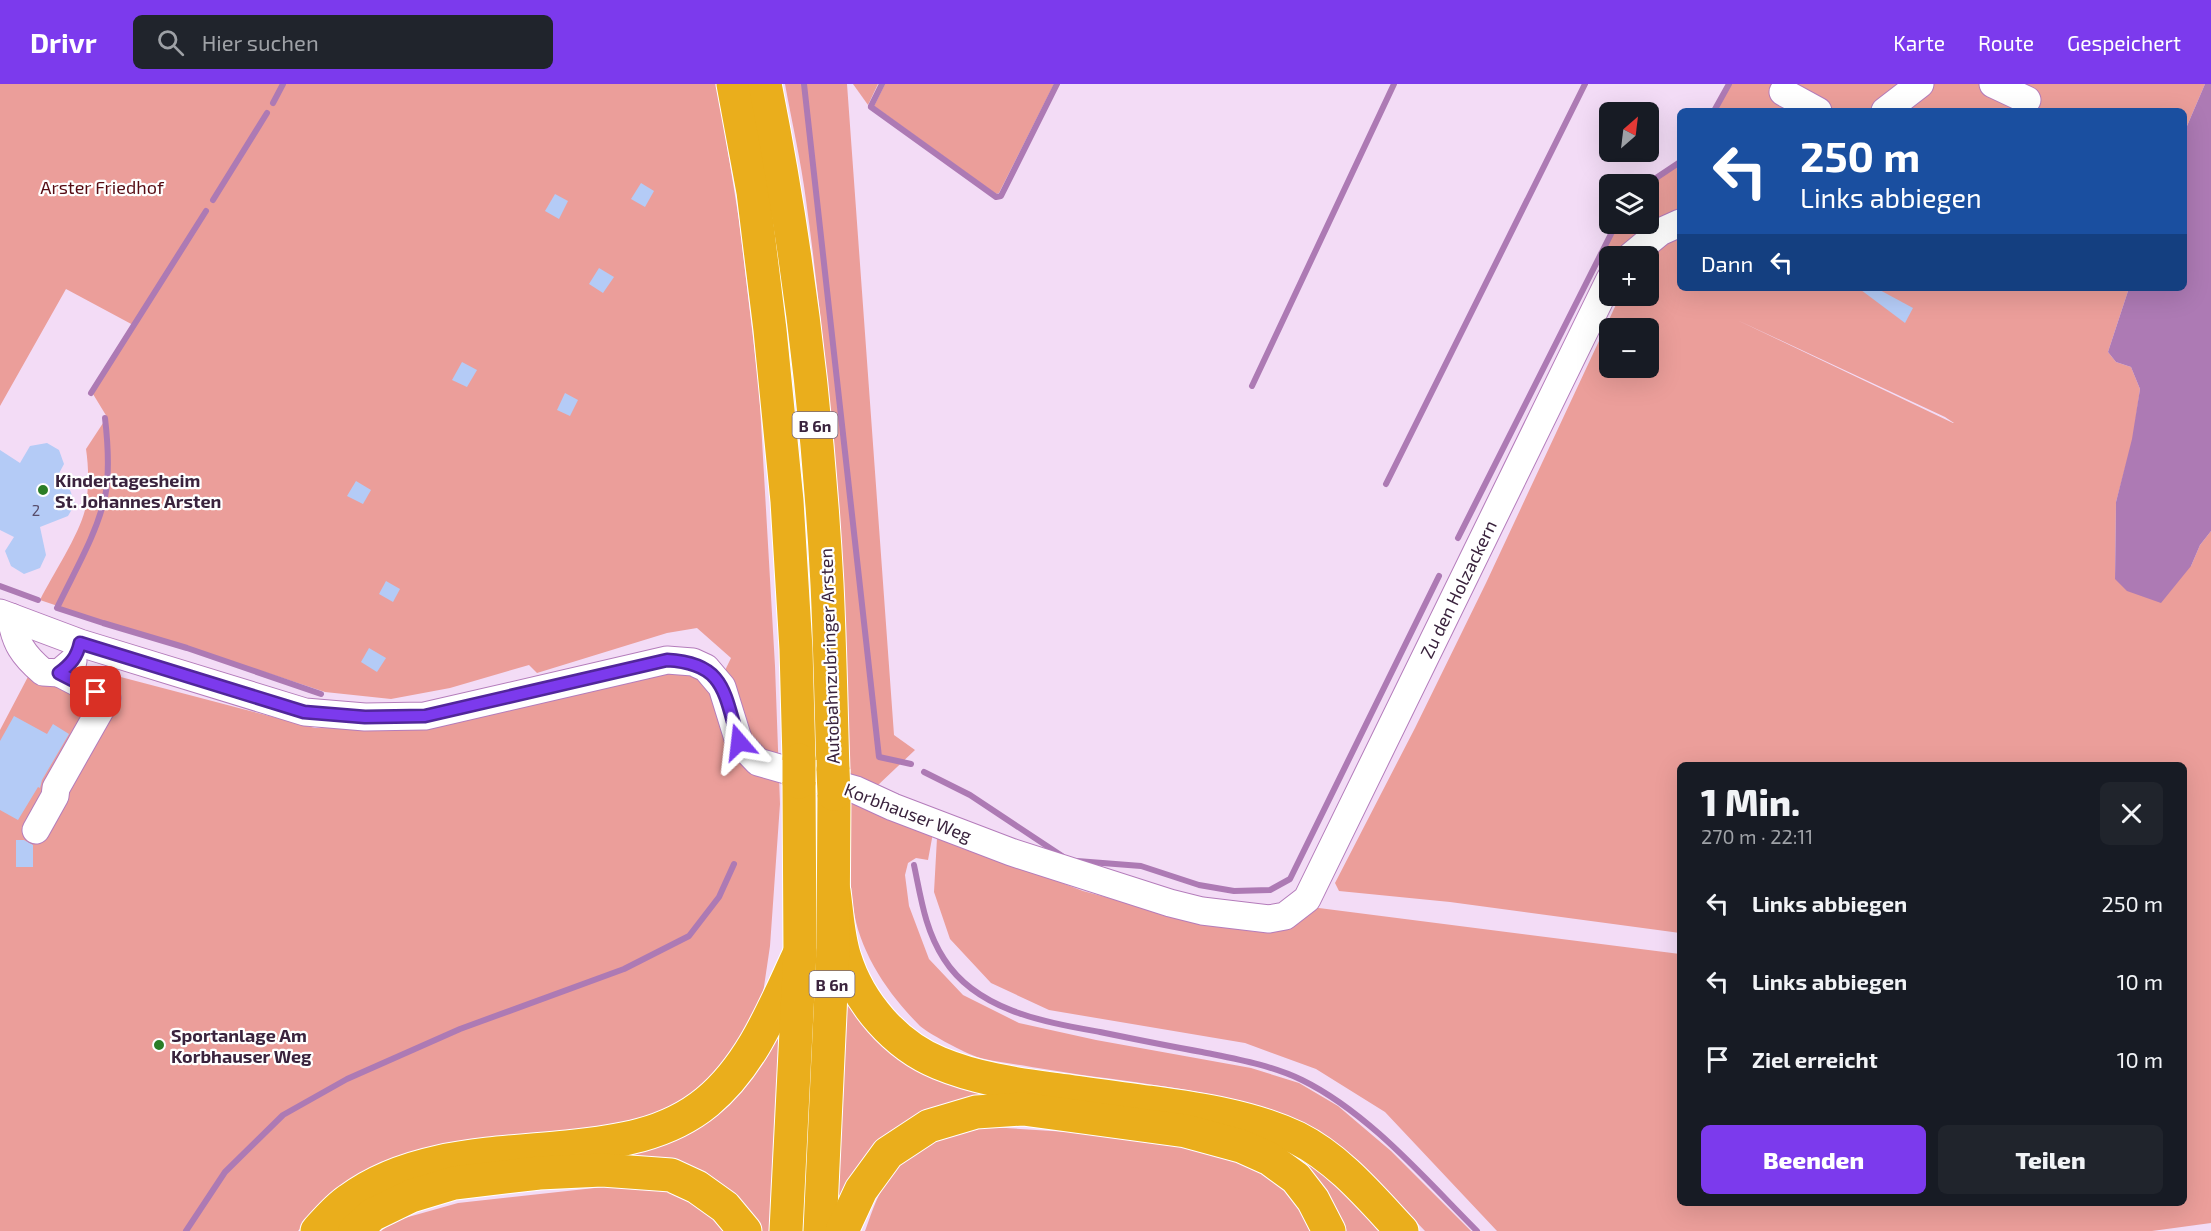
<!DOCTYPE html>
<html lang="de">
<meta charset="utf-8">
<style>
body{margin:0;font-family:"Exo 2",sans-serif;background:#20242c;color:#f1f3f6;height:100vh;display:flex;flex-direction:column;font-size:22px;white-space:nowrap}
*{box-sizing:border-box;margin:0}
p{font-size:20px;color:#9ea1a6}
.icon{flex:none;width:33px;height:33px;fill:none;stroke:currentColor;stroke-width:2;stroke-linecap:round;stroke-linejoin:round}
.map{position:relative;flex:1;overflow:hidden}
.side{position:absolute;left:1677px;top:678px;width:510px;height:444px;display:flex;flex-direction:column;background:#171b24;border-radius:9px;box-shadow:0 6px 24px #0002}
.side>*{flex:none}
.top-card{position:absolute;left:1677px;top:24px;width:510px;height:183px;border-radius:9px;box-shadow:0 6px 24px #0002;background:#1a4fa0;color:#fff;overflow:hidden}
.needle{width:39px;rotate:28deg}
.fabs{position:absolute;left:1599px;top:18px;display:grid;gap:12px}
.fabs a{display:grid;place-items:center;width:60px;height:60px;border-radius:9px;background:#171b24;box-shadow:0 6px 24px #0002;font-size:30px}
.pin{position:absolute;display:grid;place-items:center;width:51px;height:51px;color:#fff;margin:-26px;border-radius:12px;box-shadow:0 3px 9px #0006}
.me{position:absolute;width:66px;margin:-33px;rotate:343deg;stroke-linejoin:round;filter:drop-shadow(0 0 4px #0008)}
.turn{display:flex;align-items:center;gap:21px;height:126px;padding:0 24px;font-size:27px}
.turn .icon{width:78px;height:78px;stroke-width:2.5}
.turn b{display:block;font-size:42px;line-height:51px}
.then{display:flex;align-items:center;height:57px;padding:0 24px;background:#0003;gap:12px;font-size:22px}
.round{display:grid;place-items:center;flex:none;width:63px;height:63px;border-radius:9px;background:#20242c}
.overview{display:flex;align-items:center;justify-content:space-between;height:102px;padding:0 24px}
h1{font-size:36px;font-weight:800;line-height:45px}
.primary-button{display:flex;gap:12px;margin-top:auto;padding:12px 24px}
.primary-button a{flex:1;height:69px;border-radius:9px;background:#7c3aed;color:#fff;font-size:24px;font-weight:800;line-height:69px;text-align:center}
.primary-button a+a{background:#20242c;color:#f1f3f6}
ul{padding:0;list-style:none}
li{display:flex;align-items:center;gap:18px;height:78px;padding:0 24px}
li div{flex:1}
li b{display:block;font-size:22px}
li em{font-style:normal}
header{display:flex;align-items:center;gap:36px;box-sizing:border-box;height:84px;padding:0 30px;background:#7c3aed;color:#fff}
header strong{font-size:28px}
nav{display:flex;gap:33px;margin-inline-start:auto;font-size:21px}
.search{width:420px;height:54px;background:#20242c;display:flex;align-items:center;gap:15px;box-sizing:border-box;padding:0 21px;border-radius:9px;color:#9ea1a6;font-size:22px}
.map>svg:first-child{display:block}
</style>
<header>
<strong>Drivr</strong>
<div class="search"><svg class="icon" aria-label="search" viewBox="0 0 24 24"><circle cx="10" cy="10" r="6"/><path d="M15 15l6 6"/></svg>Hier suchen</div>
<nav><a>Karte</a><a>Route</a><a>Gespeichert</a></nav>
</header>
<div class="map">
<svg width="2211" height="1147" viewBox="0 0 2211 1147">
<rect width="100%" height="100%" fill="#f3dcf6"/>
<!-- green -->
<g fill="#eb9e9a" fill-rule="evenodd">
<path d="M0 0H717L739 136 759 304 775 582 780 720 770 862 762 916 741 956 715 991 687 1013 638 1038 311 1132 298 1147H0V646L31 587 81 610 94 586 315 644 423 645 674 582 702 592 713 611 731 574 697 544 667 549 537 589 529 581 450 604 391 615 325 608 171 557 105 538 40 516C52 492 79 451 85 426 89 406 89 385 86 365L107 333 93 310 135 242 66 205 0 322Z"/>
<path d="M785 0H847L894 651 915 666 877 702 849 690C845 499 832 306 806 116 801 77 792 39 785 0Z"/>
<polygon points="853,0 878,0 868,21"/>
<polygon points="885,0 1054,0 999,109 996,110 874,22"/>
<polygon points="1731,0 2205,0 2184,49 2184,27 1716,27"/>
<path d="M1680 80V204H2129L2108 268 2116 278 2131 283 2140 305 2133 355 2116 418 2115 495 2191 482 2200 461 2211 447V1139L2152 1147H1497L1385 1028 1316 985 1245 959 1049 926 991 899 950 855 934 808 937 754 956 758 1083 807 1169 830 1256 848 1293 843 1311 823 1680 870V1119H2184V681H1680V849L1450 818 1339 807 1335 799 1415 644 1486 499 1620 212H1648V172H1610L1609 175 1602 171 1618 140H1648L1649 101ZM1737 236 1945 333 1954 339H1953ZM1610 244H1648V284H1610Z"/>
<path d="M851 713 933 749 928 776 916 774 908 779 905 791 909 822 929 875 963 911 1019 939 1096 956 1251 984 1299 999 1338 1022 1391 1067 1471 1147H1425C1379 1099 1331 1044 1266 1024 1192 1002 1113 997 1038 984 1019 980 988 978 972 971 960 966 929 950 920 942 888 910 859 868 853 822 848 786 850 749 851 713Z"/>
<polygon points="847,913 893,964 1299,1066 1391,1147 1340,1147 1299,1083 977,1016 840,1120 836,1119"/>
<polygon points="776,948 783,948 772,1147 759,1147 633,1074 609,1068"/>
<path d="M990 1043 1132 1052 1199 1065 1250 1079 1289 1105 1316 1147H865C870 1134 874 1120 881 1107 903 1063 944 1051 990 1043Z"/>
<polygon points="640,1099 671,1108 706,1127 723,1147 381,1147 394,1137 458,1119"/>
</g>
<!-- water -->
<polygon fill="#ad7ab4" points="2205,0 2211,0 2211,447 2200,461 2191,482 2161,519 2127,507 2115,495 2116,418 2132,355 2140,305 2131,283 2116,278 2108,268 2129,204 2184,204 2184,49"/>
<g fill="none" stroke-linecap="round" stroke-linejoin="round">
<!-- stream -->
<g stroke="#ad7ab4" stroke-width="6">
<polyline points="804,0 879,673 911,680"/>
<polyline points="273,19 283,0"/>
<polyline points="871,22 882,0"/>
<polyline points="871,23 996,113 1001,112 1057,0"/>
<polyline points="1714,27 1729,0"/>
<polyline points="1647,100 1680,78"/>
<polyline points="213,116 267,29"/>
<polyline points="1252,302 1394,0"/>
<polyline points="91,309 206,127"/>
<path d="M105 334C108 360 110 388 105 413 96 452 74 488 57 524L103 539 187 564 321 610"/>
<polyline points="1386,400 1585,0"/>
<polyline points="1458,454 1616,140"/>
<polyline points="0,502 38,516"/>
<polyline points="924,688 970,711 1062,772"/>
<polyline points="1077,777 1141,782 1199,801 1234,807 1270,806 1290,795 1439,492"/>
<path d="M914 781C921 814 925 846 944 875 977 927 1045 938 1100 948 1134 955 1168 962 1202 968 1236 975 1271 981 1302 996 1369 1029 1425 1095 1477 1147"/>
<polyline points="186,1147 225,1088 283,1031 347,995 460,945 624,885 689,852 719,813 734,780"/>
</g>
</g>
<!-- building -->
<g fill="#b4cbf6">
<polygon points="641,99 654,107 645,123 631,115"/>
<polygon points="555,110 568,117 559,135 545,127"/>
<polygon points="599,184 614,193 603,209 589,200"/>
<polygon points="1862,204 1876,204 1913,224 1905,239 1861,206"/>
<polygon points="462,278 477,286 467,303 452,296"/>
<polygon points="565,309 578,316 570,332 557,326"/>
<polygon points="47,359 59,366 64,380 55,397 70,406 75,420 68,432 40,443 46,471 40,484 24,490 11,482 5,467 14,453 0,446 0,366 20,379 30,362"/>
<polygon points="356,397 371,406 363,420 347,412"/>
<polygon points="386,497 400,505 393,518 379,510"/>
<polygon points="369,564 386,574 377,588 361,578"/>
<polygon points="14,632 47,650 53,640 69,650 42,696 40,704 38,703 18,736 0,726 0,657"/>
<polygon points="16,756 24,756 33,761 33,783 16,783"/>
</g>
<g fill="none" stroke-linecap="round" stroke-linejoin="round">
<defs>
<g id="minor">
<polyline points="1993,0 2027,16"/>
<polyline points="1783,8 1818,27"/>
<polyline points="1885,27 1920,0"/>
<polyline points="1631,172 1660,148 1680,139"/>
<polyline points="0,529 80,559 305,628 365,633 425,632 667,576 693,578 706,584 722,603 739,658 758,678 856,706 893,723 1011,768 1170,819 1202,827 1269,835 1285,832 1307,815 1610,195"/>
<path d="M11 533C15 559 23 571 43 588L59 589 73 577"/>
<polyline points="36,746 55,712 56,704 107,614 59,589"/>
</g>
<g id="highway">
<polyline points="733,0 753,108 770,246 787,417 796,565 799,676"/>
<path d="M765 0C798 165 818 332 827 500 830 562 831 624 833 686"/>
<path d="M834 807C837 828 838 853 845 874 859 919 895 961 939 979 975 994 1014 1000 1053 1005 1085 1009 1116 1014 1148 1018 1199 1025 1251 1032 1297 1054 1339 1075 1371 1114 1402 1147"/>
<path d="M317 1147C327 1136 337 1124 349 1116 411 1070 495 1070 567 1063 617 1058 667 1051 707 1018 753 980 775 921 800 868"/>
<polyline points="355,1147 372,1131 411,1112 454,1099 539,1089 602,1086 671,1091 697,1103 725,1123 745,1147"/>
<polyline points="786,1147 800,868 799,698"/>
<polyline points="820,1147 833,864 834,710"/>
<polyline points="842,1147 861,1106 888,1069 929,1042 976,1028 1023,1025 1186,1047 1241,1062 1270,1075 1296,1094 1313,1116 1329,1147"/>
</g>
</defs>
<!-- minor casing -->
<use href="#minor" stroke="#b47cbb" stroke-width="29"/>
<!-- highway casing -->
<use href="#highway" stroke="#fff" stroke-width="35"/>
<!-- minor -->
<use href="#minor" stroke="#fff" stroke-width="27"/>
<!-- highway -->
<use href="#highway" stroke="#eaae1c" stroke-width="33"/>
<defs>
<g id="highway-bridge">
<polyline points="799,676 799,698"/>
<polyline points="833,686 834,710"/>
</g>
</defs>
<!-- highway-bridge casing -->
<use href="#highway-bridge" stroke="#fff" stroke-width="35" stroke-linecap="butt"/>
<!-- highway-bridge -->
<use href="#highway-bridge" stroke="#eaae1c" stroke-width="33"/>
</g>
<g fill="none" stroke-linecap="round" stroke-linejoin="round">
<defs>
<path id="route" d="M96 608 59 589C71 580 77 573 80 559L304 628 365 633 425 632 667 576C726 579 724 610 739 658"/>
</defs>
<!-- route casing -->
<use href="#route" stroke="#51269a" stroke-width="15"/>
<!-- route -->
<use href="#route" stroke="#7c3aed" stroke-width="10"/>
</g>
<!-- markers -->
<g fill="#2b7d27" stroke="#fff" stroke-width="2">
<circle cx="43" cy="406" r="6"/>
<circle cx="159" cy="961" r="6"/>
</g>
<g text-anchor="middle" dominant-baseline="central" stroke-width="4.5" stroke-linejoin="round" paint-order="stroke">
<!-- number labels -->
<g font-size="15" fill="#584d6b">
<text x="36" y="426">2</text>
</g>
<!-- shield labels -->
<g fill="#fff" stroke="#756577" stroke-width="1.5">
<rect x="792.5" y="328" width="45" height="26" rx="4.5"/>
<rect x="809.5" y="887" width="45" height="26" rx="4.5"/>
</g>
<g font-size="16" font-weight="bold" fill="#3a233d">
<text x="815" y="341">B 6n</text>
<text x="832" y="900">B 6n</text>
</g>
<!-- park labels -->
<g font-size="18" fill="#560c13" stroke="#fff">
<text x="102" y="103">Arster Friedhof</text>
</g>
<!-- poi labels -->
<g font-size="18" font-weight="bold" fill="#3a233d" stroke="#fff" text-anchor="start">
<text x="55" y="396">Kindertagesheim<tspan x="55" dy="21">St. Johannes Arsten</tspan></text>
<text x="171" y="951">Sportanlage Am<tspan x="171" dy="21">Korbhauser Weg</tspan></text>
</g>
<!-- street labels -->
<g font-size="18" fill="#3a233d" stroke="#fff">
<text transform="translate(1458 505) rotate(-64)">Zu den Holzackern</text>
<text transform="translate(829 572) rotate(-92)">Autobahnzubringer Arsten</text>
<text transform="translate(908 728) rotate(21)">Korbhauser Weg</text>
</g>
</g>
</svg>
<div class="fabs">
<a><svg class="needle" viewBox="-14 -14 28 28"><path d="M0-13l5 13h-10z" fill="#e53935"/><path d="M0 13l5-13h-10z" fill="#9ea1a6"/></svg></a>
<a><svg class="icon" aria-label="layers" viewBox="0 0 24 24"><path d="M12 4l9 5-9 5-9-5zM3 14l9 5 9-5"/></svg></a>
<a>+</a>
<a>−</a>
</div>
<div class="pin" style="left:96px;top:608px;background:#d93025"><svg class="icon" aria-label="arrive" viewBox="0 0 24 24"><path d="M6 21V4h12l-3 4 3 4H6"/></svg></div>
<svg class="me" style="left:739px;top:658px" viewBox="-20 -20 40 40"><path d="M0-17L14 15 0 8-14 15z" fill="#7c3aed" stroke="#fff" stroke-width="4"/></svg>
<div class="top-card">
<div class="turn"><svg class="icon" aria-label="left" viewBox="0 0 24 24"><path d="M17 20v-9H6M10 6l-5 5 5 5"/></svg><div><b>250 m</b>Links abbiegen</div></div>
<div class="then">Dann<svg class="icon" aria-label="left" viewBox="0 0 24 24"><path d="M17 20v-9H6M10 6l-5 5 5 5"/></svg></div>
</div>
<section class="side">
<div class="overview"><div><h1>1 Min.</h1><p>270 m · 22:11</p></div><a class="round"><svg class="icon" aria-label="close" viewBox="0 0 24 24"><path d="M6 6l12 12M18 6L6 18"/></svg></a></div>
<ul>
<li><svg class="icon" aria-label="left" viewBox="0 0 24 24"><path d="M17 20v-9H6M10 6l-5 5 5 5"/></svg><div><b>Links abbiegen</b></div><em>250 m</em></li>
<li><svg class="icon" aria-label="left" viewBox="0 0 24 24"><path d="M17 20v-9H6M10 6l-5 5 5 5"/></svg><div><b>Links abbiegen</b></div><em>10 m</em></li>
<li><svg class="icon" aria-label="arrive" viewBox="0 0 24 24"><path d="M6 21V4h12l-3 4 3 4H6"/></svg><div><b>Ziel erreicht</b></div><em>10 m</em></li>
</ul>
<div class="primary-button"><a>Beenden</a><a>Teilen</a></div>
</section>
</div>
